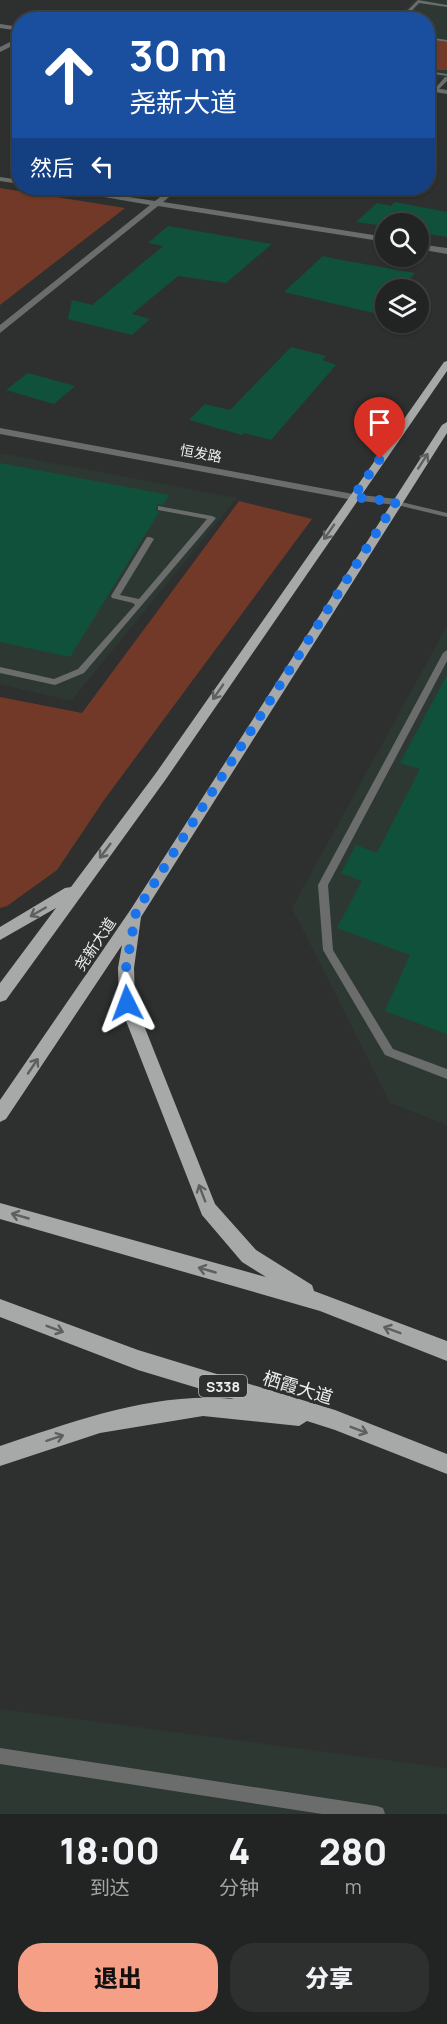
<!DOCTYPE html>
<html lang="zh">
<meta charset="utf-8">
<style>
body{margin:0;font-family:Manrope,"Noto Sans SC",sans-serif;background:#2e3030;color:#f1f3f6;height:100vh;display:flex;flex-direction:column;font-size:22px;white-space:nowrap}
*{box-sizing:border-box;margin:0}
p{font-size:20px;color:#a2a4a6}
.icon{flex:none;width:33px;height:33px;fill:none;stroke:currentColor;stroke-width:2;stroke-linecap:round;stroke-linejoin:round}
.map{position:relative;height:1814px;overflow:hidden}
.sheet{display:flex;flex-direction:column;background:#222423;flex:1}
.sheet>*{flex:none}
.guide{position:absolute;left:12px;top:12px;width:423px;height:183px;border-radius:24px;box-shadow:0 2px 4px #0004,0 0 0 2px #3f4141;background:#1a4fa0;color:#fff;overflow:hidden}
.controls{position:absolute;left:375px;top:213px;display:grid;gap:12px}
.controls a{display:grid;place-items:center;width:54px;height:54px;border-radius:50%;background:#222423;box-shadow:0 2px 4px #0004,0 0 0 2px #3f4141;font-size:30px}
.pin{position:absolute;display:grid;place-items:center;width:51px;height:51px;color:#fff;margin:-62px -26px;border-radius:50% 50% 50% 0;rotate:-45deg;box-shadow:0 0 6px #0007}
.pin .icon{rotate:45deg}
.me{position:absolute;width:66px;margin:-33px;rotate:357deg;stroke-linejoin:round;filter:drop-shadow(0 0 4px #0008)}
.turn{display:flex;align-items:center;gap:21px;height:126px;padding:0 18px;font-size:27px}
.turn .icon{width:78px;height:78px;stroke-width:2.5}
.turn b{display:block;font-size:42px;line-height:51px}
.then{display:flex;align-items:center;height:57px;padding:0 18px;background:#0003;gap:12px;font-size:22px}
.eta{display:flex;justify-content:space-evenly;align-items:center;height:102px;text-align:center}
.eta b{font-size:36px;font-weight:800;line-height:42px}
.cta{display:flex;gap:12px;margin-top:auto;padding:12px 18px}
.cta a{flex:1;height:69px;border-radius:24px;background:#f49f86;color:#111;font-size:24px;font-weight:800;line-height:69px;text-align:center}
.cta a+a{background:#2e3030;color:#f1f3f6}
.map>svg:first-child{display:block}
</style>
<div class="map">
<svg width="447" height="1814" viewBox="0 0 447 1814">
<rect width="100%" height="100%" fill="#2d302f"/>
<!-- built -->
<g fill="#2e3833">
<polygon points="414,0 447,0 447,79 428,76 428,20 395,20"/>
<polygon points="0,453 237,498 71,701 0,684"/>
<polygon points="447,626 447,1125 390,1103 292,908"/>
<polygon points="0,1709 447,1768 447,1814 0,1814"/>
</g>
<!-- green -->
<g fill="#733928">
<polygon points="428,39 447,42 447,70 428,70"/>
<polygon points="0,188 125,208 0,305"/>
<polygon points="239,501 312,519 104,800 57,870 7,906 0,908 0,697 82,713"/>
</g>
<!-- building -->
<g fill="#10513c">
<polygon points="395,202 447,212 447,237 418,232 418,224 386,224 386,226 356,222 377,203 391,206"/>
<polygon points="168,226 272,244 226,283 178,276 132,314 150,319 132,335 68,319 72,300 92,305 163,246 148,243"/>
<polygon points="323,256 336,259 415,273 400,290 386,290 386,306 378,314 284,292"/>
<polygon points="291,347 326,356 322,360 336,365 271,440 244,433 242,435 189,420 205,404 230,410"/>
<polygon points="28,373 75,386 54,404 6,390"/>
<polygon points="0,463 169,495 163,505 157,504 156,510 159,512 70,657 0,642"/>
<polygon points="447,675 447,1034 385,1011 410,955 337,928 362,881 341,873 356,845 377,853 420,769 400,763"/>
</g>
<g fill="none" stroke-linecap="round" stroke-linejoin="round">
<!-- service -->
<g fill="#6b6d6c" fill-rule="evenodd">
<polygon points="418,0 447,5 447,7 419,3 403,20 398,20"/>
<polygon points="428,37 447,40 447,42 428,39"/>
<polygon points="428,71 447,74 447,76 428,73"/>
<polygon points="445,77 447,77 447,81 437,91 433,91"/>
<polygon points="393,500 447,513 447,517 393,504"/>
<polygon points="158,506 212,516 216,518 84,673 55,685 0,673 0,667 54,679 78,669 135,605 133,603 112,598 111,596 147,537 150,537 154,539 120,595 139,599 207,519 158,510"/>
<polygon points="447,650 447,661 328,885 333,950 393,1049 447,1069 447,1079 385,1055 323,950 318,885 443,653"/>
<polygon points="0,1748 377,1806 383,1808 385,1814 322,1814 0,1764"/>
</g>
<!-- minor -->
<g fill="#6b6d6c" fill-rule="evenodd">
<polygon points="20,37 20,42 0,52 0,47"/>
<polygon points="0,177 20,180 20,184 0,181"/>
<polygon points="53,188 69,188 155,201 172,188 180,188 163,202 386,237 386,242 158,206 0,333 0,325 150,205"/>
<polygon points="418,244 447,248 447,254 418,249"/>
</g>
<!-- tertiary -->
<g fill="#6b6d6c" fill-rule="evenodd">
<polygon points="0,24 20,27 20,31 0,28"/>
<polygon points="428,87 447,90 447,94 428,91"/>
<polygon points="0,428 353,494 396,499 401,502 396,505 353,500 0,434"/>
</g>
<!-- primary -->
<g fill="#a6a9a8" fill-rule="evenodd">
<polygon points="447,361 447,371 166,779 6,1000 0,1002 0,983 56,908 0,940 0,927 65,888 71,887 156,773 444,362"/>
<polygon points="447,422 447,433 141,917 134,968 135,1003 215,1204 256,1250 312,1285 314,1291 447,1341 447,1361 320,1311 0,1219 0,1203 266,1277 242,1262 202,1215 119,1003 118,968 122,945 6,1119 0,1122 0,1100 131,909 442,425"/>
<path d="M0 1299 138 1350 335 1410 447 1454V1474L335 1430 307 1421 299 1426 203 1416 100 1433 0 1466V1446C75 1421 154 1391 234 1399L138 1370 0 1317Z"/>
</g>
</g>
<!-- one-way arrows -->
<defs><path id="oneway-shaft" d="M-6 0H5M1.5-3L5.5 0L1.5 3" fill="none" stroke-width="1.6" stroke-linecap="round" stroke-linejoin="round" transform="scale(1.5)"/></defs>
<g stroke="#5d605f">
<use href="#oneway-shaft" transform="translate(423 461) rotate(-57)"/>
<use href="#oneway-shaft" transform="translate(329 532) rotate(125)"/>
<use href="#oneway-shaft" transform="translate(218 692) rotate(125)"/>
<use href="#oneway-shaft" transform="translate(105 851) rotate(127)"/>
<use href="#oneway-shaft" transform="translate(38 912) rotate(150)"/>
<use href="#oneway-shaft" transform="translate(33 1066) rotate(-56)"/>
<use href="#oneway-shaft" transform="translate(202 1193) rotate(-111)"/>
<use href="#oneway-shaft" transform="translate(20 1216) rotate(-164)"/>
<use href="#oneway-shaft" transform="translate(207 1270) rotate(-164)"/>
<use href="#oneway-shaft" transform="translate(55 1329) rotate(21)"/>
<use href="#oneway-shaft" transform="translate(392 1330) rotate(-159)"/>
<use href="#oneway-shaft" transform="translate(359 1430) rotate(21)"/>
<use href="#oneway-shaft" transform="translate(55 1438) rotate(-18)"/>
</g>
<g fill="none" stroke-linecap="round" stroke-linejoin="round">
<!-- route -->
<polyline stroke="#1a73e8" stroke-width="10" stroke-dasharray="0 18" points="127,1003 126,968 136,912 396,502 353,497 380,459"/>
</g>
<g text-anchor="middle" dominant-baseline="central" stroke-width="6" stroke-linejoin="round" paint-order="stroke">
<!-- far-street labels -->
<g font-size="14" fill="#edefee" stroke="#2d302f">
<text transform="translate(201 453) rotate(10)">恒发路</text>
</g>
<!-- shield labels -->
<rect fill="#2d302f" stroke="#b3b6b5" stroke-width="1.5" x="199" y="1375" width="48" height="22" rx="4.5"/>
<g font-size="14" font-weight="bold" fill="#edefee">
<text x="223" y="1386">S338</text>
</g>
<!-- street labels -->
<g font-size="15" fill="#edefee" stroke="#2d302f">
<text transform="translate(95 944) rotate(-56)">尧新大道</text>
</g>
<!-- near-street labels -->
<g font-size="18" fill="#edefee" stroke="#2d302f">
<text transform="translate(298 1387) rotate(17)">栖霞大道</text>
</g>
</g>
</svg>
<div class="controls">
<a><svg class="icon" aria-label="search" viewBox="0 0 24 24"><circle cx="10" cy="10" r="6"/><path d="M15 15l6 6"/></svg></a>
<a><svg class="icon" aria-label="layers" viewBox="0 0 24 24"><path d="M12 4l9 5-9 5-9-5zM3 14l9 5 9-5"/></svg></a>
</div>
<div class="pin" style="left:380px;top:459px;background:#d93025"><svg class="icon" aria-label="arrive" viewBox="0 0 24 24"><path d="M6 21V4h12l-3 4 3 4H6"/></svg></div>
<svg class="me" style="left:127px;top:1003px" viewBox="-20 -20 40 40"><path d="M0-17L14 15 0 8-14 15z" fill="#1a73e8" stroke="#fff" stroke-width="4"/></svg>
<div class="guide">
<div class="turn"><svg class="icon" aria-label="ahead" viewBox="0 0 24 24"><path d="M12 20V5M6 11l6-6 6 6"/></svg><div><b>30 m</b>尧新大道</div></div>
<div class="then">然后<svg class="icon" aria-label="left" viewBox="0 0 24 24"><path d="M17 20v-9H6M10 6l-5 5 5 5"/></svg></div>
</div>
</div>
<section class="sheet">
<div class="eta">
<div><b>18:00</b><p>到达</p></div>
<div><b>4</b><p>分钟</p></div>
<div><b>280</b><p>m</p></div>
</div>
<div class="cta"><a>退出</a><a>分享</a></div>
</section>
